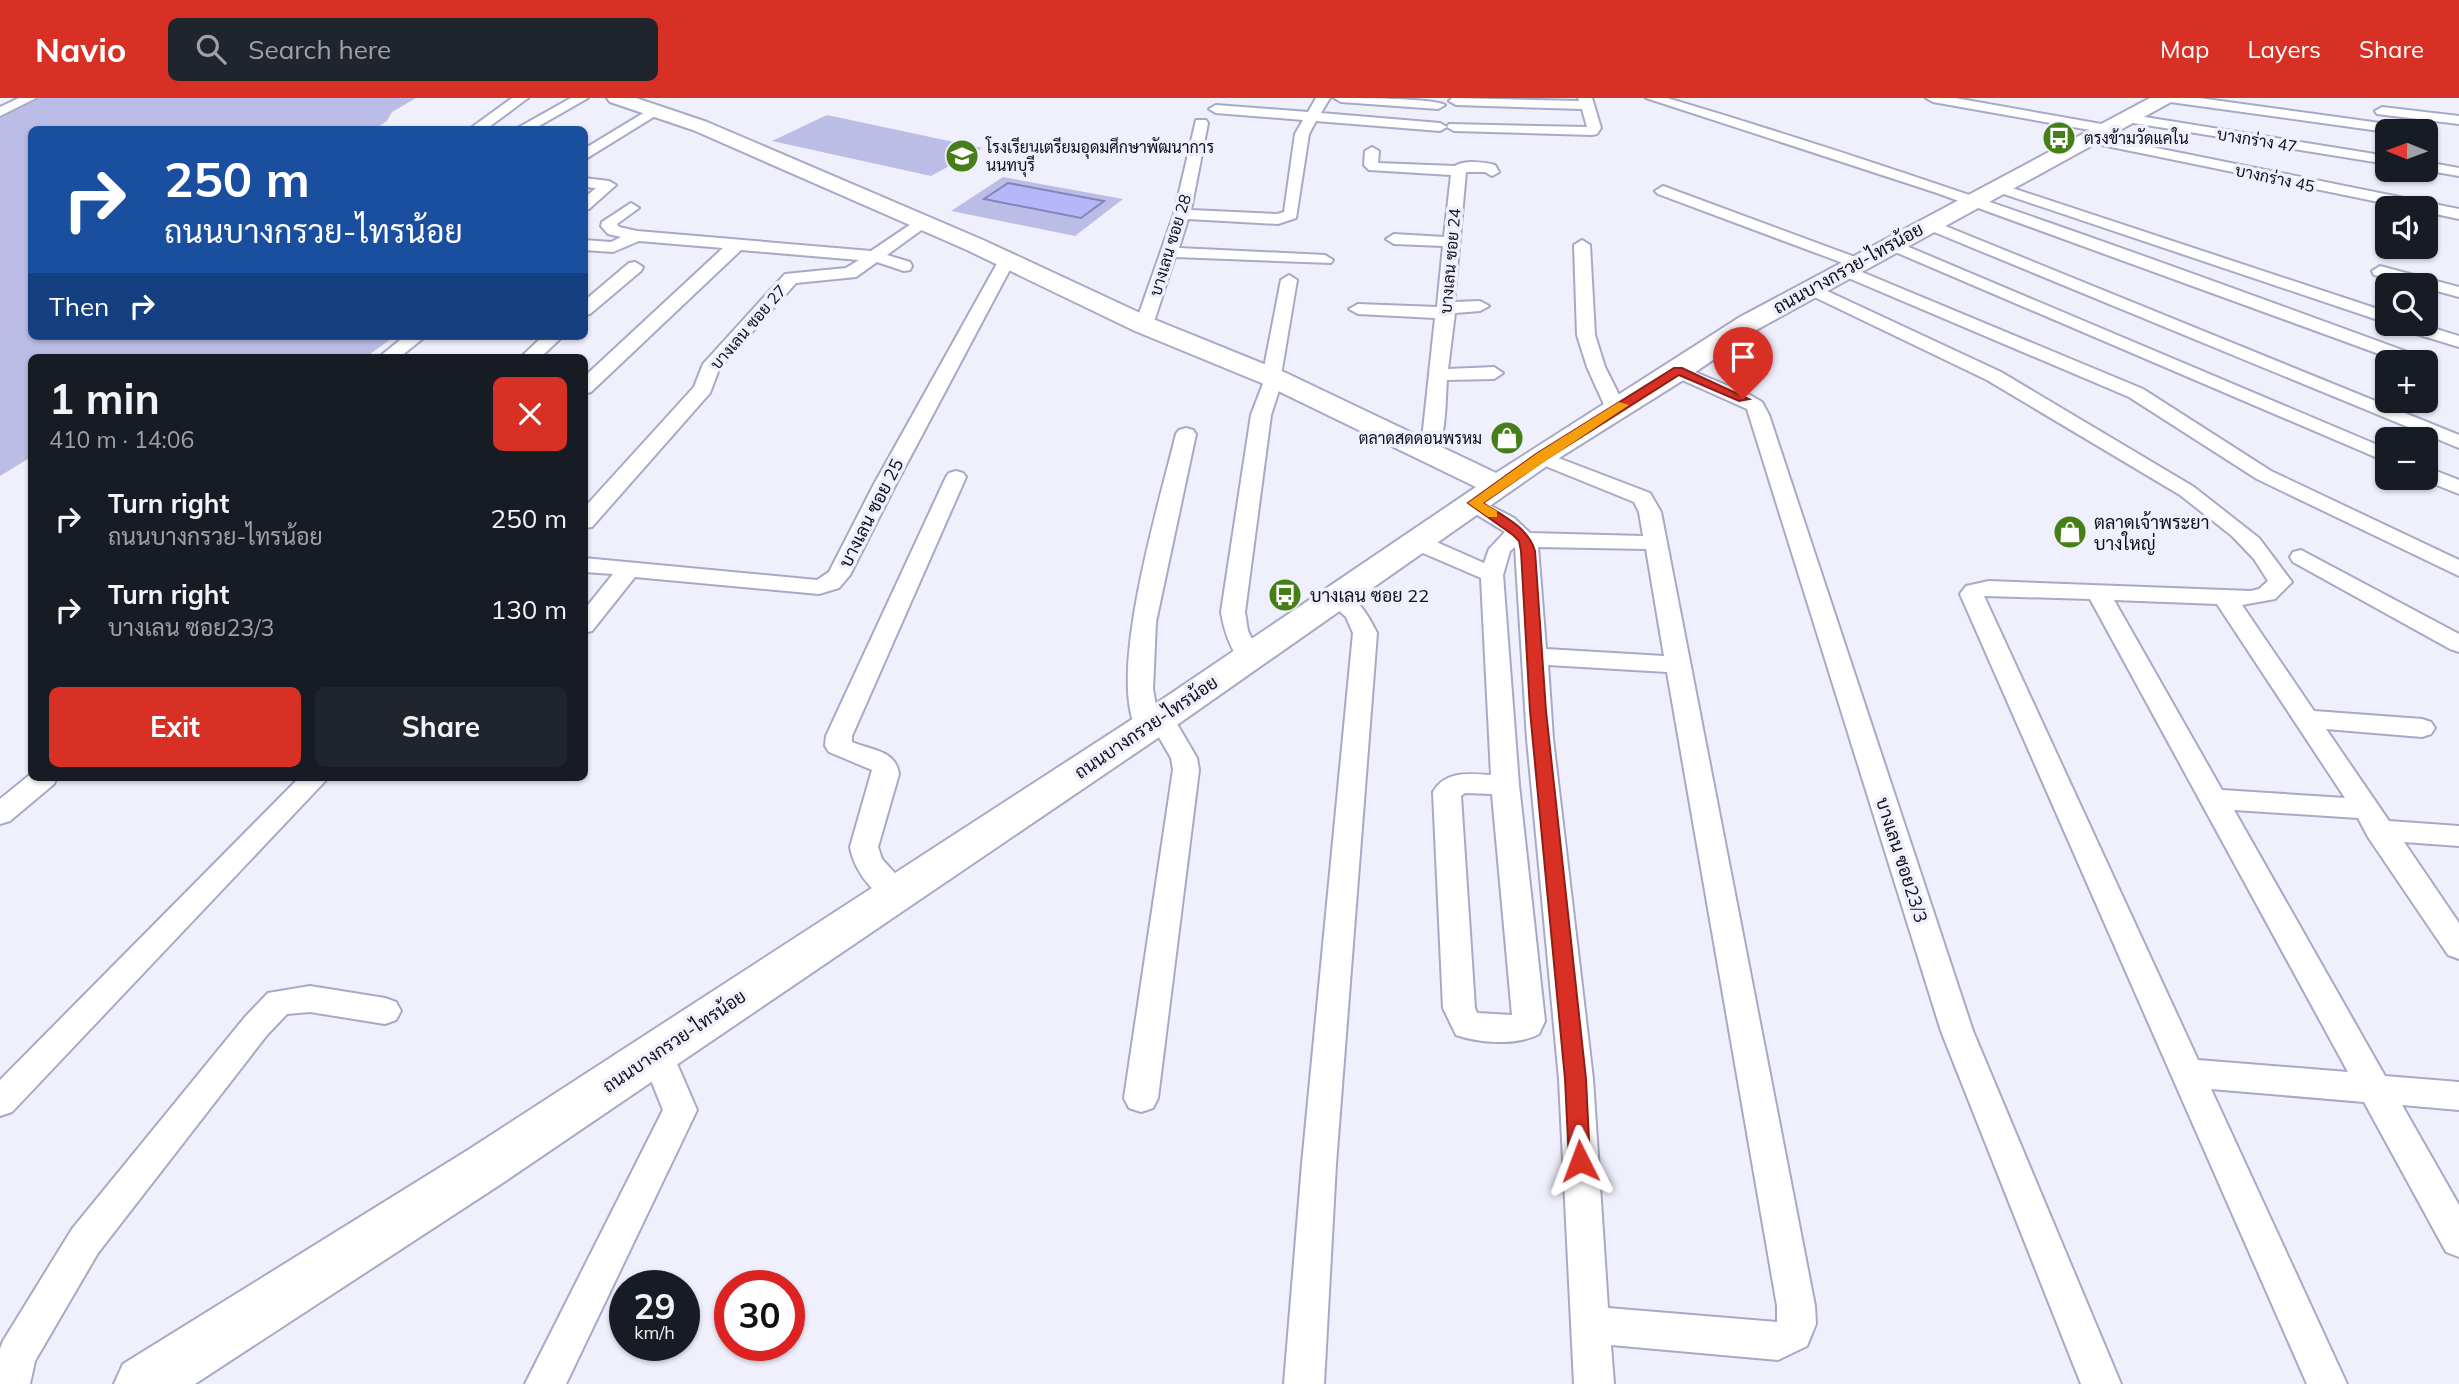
<!DOCTYPE html>
<meta charset="utf-8">
<style>
body{margin:0;font-family:Mulish,Sarabun,sans-serif;background:#20242c;color:#f1f3f6;height:100vh;display:flex;flex-direction:column;font-size:26px;white-space:nowrap}
*{box-sizing:border-box;margin:0}
p{font-size:23px;color:#9ea1a6}
.icon{flex:none;width:38px;height:38px;fill:none;stroke:currentColor;stroke-width:2;stroke-linecap:round;stroke-linejoin:round}
.map{position:relative;flex:1;overflow:hidden}
.side{position:absolute;left:28px;top:256px;width:560px;height:427px;display:flex;flex-direction:column;background:#171b24;border-radius:10px;box-shadow:0 2px 5px #0004}
.side>*{flex:none}
.guide{position:absolute;left:28px;top:28px;width:560px;height:214px;border-radius:10px;box-shadow:0 2px 5px #0004;background:#1a4fa0;color:#fff;overflow:hidden}
.needle{width:46px;rotate:271deg}
.buttons{position:absolute;left:2375px;top:21px;display:grid;gap:14px}
.buttons a{display:grid;place-items:center;width:63px;height:63px;border-radius:10px;background:#171b24;box-shadow:0 2px 5px #0004;font-size:35px}
.speed{position:absolute;left:609px;top:1172px;display:flex;gap:14px;font-size:35px;font-weight:700;text-align:center}
.speed>*{display:grid;place-content:center;width:91px;height:91px;border-radius:50%;background:#171b24;box-shadow:0 2px 5px #0004;line-height:1}
.speed small{font-size:18px;font-weight:400}
.speed .limit{border:10px solid #d22;background:#fff;color:#111}
.pin{position:absolute;display:grid;place-items:center;width:60px;height:60px;color:#fff;margin:-72px -30px;border-radius:50% 50% 50% 0;rotate:-45deg;box-shadow:0 0 7px #0007}
.pin .icon{rotate:45deg}
.me{position:absolute;width:77px;margin:-38px;rotate:357deg;stroke-linejoin:round;filter:drop-shadow(0 0 5px #0008)}
.turn{display:flex;align-items:center;gap:24px;height:147px;padding:0 21px;font-size:32px}
.turn .icon{width:91px;height:91px;stroke-width:2.5}
.turn b{display:block;font-size:49px;line-height:60px}
.then{display:flex;align-items:center;height:66px;padding:0 21px;background:#0003;gap:14px;font-size:26px}
.round{display:grid;place-items:center;flex:none;width:74px;height:74px;border-radius:10px;background:#20242c}
.headline{display:flex;align-items:center;justify-content:space-between;height:119px;padding:0 21px}
h1{font-size:42px;font-weight:700;line-height:52px}
.action{display:flex;gap:14px;margin-top:auto;padding:14px 21px}
.action a{flex:1;height:80px;border-radius:10px;background:#d93025;color:#fff;font-size:28px;font-weight:700;line-height:80px;text-align:center}
.action a+a{background:#20242c;color:#f1f3f6}
ul{padding:0;list-style:none}
li{display:flex;align-items:center;gap:21px;height:91px;padding:0 21px}
li div{flex:1}
li b{display:block;font-size:26px}
li em{font-style:normal}
header{display:flex;align-items:center;gap:42px;box-sizing:border-box;height:98px;padding:0 35px;background:#d93025;color:#fff}
header strong{font-size:33px}
nav{display:flex;gap:38px;margin-inline-start:auto;font-size:24px}
.search{width:490px;height:63px;background:#20242c;display:flex;align-items:center;gap:18px;box-sizing:border-box;padding:0 24px;border-radius:10px;color:#9ea1a6;font-size:26px}
.map>svg:first-child{display:block}
</style>
<header>
<strong>Navio</strong>
<div class="search"><svg class="icon" aria-label="search" viewBox="0 0 24 24"><circle cx="10" cy="10" r="6"/><path d="M15 15l6 6"/></svg>Search here</div>
<nav><a>Map</a><a>Layers</a><a>Share</a></nav>
</header>
<div class="map">
<svg width="2459" height="1286" viewBox="0 0 2459 1286">
<rect width="100%" height="100%" fill="#eff0fc"/>
<!-- green -->
<g fill="#bcbde7">
<polygon points="39,0 416,0 392,14 387,23 375,31 32,32 32,238 395,238 366,259 32,259 31,359 0,378 0,18"/>
<polygon points="827,17 982,50 931,78 772,43"/>
<polygon points="1003,79 1123,101 1075,138 951,113"/>
</g>
<!-- water -->
<polygon fill="#b6b6fa" stroke="#8484b6" stroke-width="2" points="1008,85 1104,103 1081,120 984,101"/>
<g fill="none" stroke-linecap="round" stroke-linejoin="round">
<defs>
<g id="street">
<polygon points="19,0 36,0 0,18 0,9"/>
<polygon points="512,0 528,0 485,32 468,32"/>
<polygon points="571,0 588,0 532,32 514,32"/>
<polygon points="1316,0 1330,0 1321,15 1440,25 1447,29 1440,33 1316,23 1309,36 1296,120 1278,126 1188,121 1179,150 1325,157 1333,162 1331,165 1175,159 1153,227 1144,232 1138,231 1135,227 1174,116 1196,22 1206,22 1208,25 1191,112 1277,116 1284,114 1295,36 1303,22 1216,15 1209,11 1216,7 1308,14"/>
<path d="M1334 0C1355 0 1432 0 1445 7L1438 11 1341 4Z"/>
<polygon points="1452,0 1579,3 1578,0 1592,0 1601,30 1597,36 1592,37 1454,33 1447,29 1449,26 1587,29 1582,11 1456,7 1449,3"/>
<path d="M1646 0H1667C1923 76 2173 168 2424 260L2426 264H2401L1937 95Z"/>
<polygon points="1926,0 1955,0 2107,27 2114,31 2107,35 1933,4"/>
<polygon points="2163,0 2199,0 2409,29 2416,33 2387,34 2170,4"/>
<polygon points="655,8 660,9 660,15 584,62 584,51"/>
<polygon points="2382,9 2459,18 2459,26 2377,16 2375,13"/>
<polygon points="2126,16 2387,58 2387,66 2121,23 2121,17"/>
<polygon points="2092,37 2459,111 2459,121 2426,114 2426,110 2408,110 2087,44 2087,38"/>
<path d="M1372 49 1379 53 1378 65 1455 68C1464 62 1484 64 1495 67L1499 74 1492 78 1485 74H1466L1454 204 1480 203 1489 208 1480 213 1455 215 1448 271 1494 269 1503 275 1494 281 1447 282C1445 306 1447 338 1434 358H1420L1417 354 1423 332 1435 220 1358 216 1349 211 1358 206 1437 209 1443 148 1394 146 1386 141 1394 136 1444 139 1451 77 1369 72 1364 67 1365 53Z"/>
<polygon points="2426,64 2459,70 2459,78 2424,72"/>
<polygon points="584,80 609,83 616,87 589,111 584,112 584,100 596,90 584,89"/>
<polygon points="1997,85 2387,214 2387,225 1992,92 1990,89 1992,86"/>
<polygon points="1663,88 1863,162 1865,165 1857,170 1851,168 1658,96 1655,93"/>
<polygon points="631,105 639,110 617,126 619,129 637,133 871,153 917,122 929,122 931,125 887,157 910,164 912,168 910,172 904,173 877,164 856,179 796,185 719,271 710,295 592,429 584,430 584,410 694,289 703,266 785,176 846,170 859,162 741,152 591,294 584,296 584,279 723,150 639,143 613,154 584,152 584,142 611,144 621,139 608,136 601,128 602,124"/>
<polygon points="1928,121 2459,337 2459,350 1922,129 1920,126"/>
<polygon points="1582,142 1590,147 1595,237 1605,269 1626,311 1616,317 1606,311 1587,269 1577,237 1574,147"/>
<polygon points="1892,142 2387,351 2387,364 1886,150 1884,147 1886,144"/>
<polygon points="1007,157 1015,162 895,388 850,477 839,490 819,496 635,479 592,533 584,535 584,512 613,476 584,474 584,460 817,482 829,474 873,388 999,162"/>
<polygon points="635,164 643,169 641,173 590,216 584,217 584,203 629,165"/>
<polygon points="1845,167 2143,291 2271,373 2459,462 2459,478 2257,381 2129,299 1839,176 1837,172 1839,168"/>
<polygon points="2380,168 2459,189 2459,199 2426,190 2426,187 2414,187 2374,177 2372,173"/>
<path d="M1289 177 1297 182 1281 277 1283 280 1271 317 1245 514 1248 533 1261 559 1258 564 1249 567 1240 564C1230 549 1224 533 1221 514L1251 317 1264 283 1262 280 1281 182Z"/>
<path d="M1810 185 2001 274 2194 389 2259 440 2292 484 2275 501 2242 507 2314 613 2422 621 2431 624 2435 630 2431 636 2422 639 2326 631 2389 723 2459 728V748L2404 744 2459 825V861L2448 857 2368 739 2358 720 2234 712 2385 978 2459 984V1012L2402 1007 2459 1107V1159L2446 1154 2364 1004 2211 991 2347 1286H2307L1960 496 1966 488 1989 483 2251 493 2259 491 2268 483 2254 461 2232 438 2180 397 1987 282 1804 194 1801 190 1804 186ZM1984 498 2090 501 2348 974 2198 962ZM2114 502 2217 506 2345 700 2222 692Z"/>
<polygon points="2394,226 2420,226 2459,238 2459,249 2397,230"/>
<polygon points="405,238 426,238 400,259 379,259"/>
<polygon points="543,238 563,238 541,259 521,259"/>
<polygon points="1678,267 1750,297 1762,304 1769,317 1973,933 2121,1286 2081,1286 1941,933 1747,311 1671,277 1669,273 1671,269"/>
<path d="M1186 330 1193 332 1196 336 1156 524 1153 591 1157 613 1170 614 1197 660 1199 672 1158 1000 1153 1010 1141 1014 1129 1010 1124 1000 1173 672 1171 660 1156 634 1147 637 1138 634C1105 581 1161 399 1176 336L1179 332Z"/>
<path d="M1540 353 1650 395 1661 414 1815 1208 1816 1226 1807 1248 1778 1262 1611 1247 1614 1286H1574L1559 981 1527 641 1515 449 1510 453 1503 477 1519 687 1545 923 1539 936C1517 948 1479 945 1456 937L1443 910 1433 694C1446 672 1469 676 1491 677L1481 480 1409 449 1406 444 1409 439H1425L1484 465 1489 451 1505 434 1466 410 1463 405 1466 400 1474 399 1514 420 1530 435 1643 438 1639 414 1634 404 1533 363 1530 359 1533 355ZM1538 449 1646 451 1664 558 1546 551ZM1548 567 1667 574 1777 1208V1224L1608 1210 1593 981 1553 641ZM1465 695 1492 696 1512 917 1477 915 1475 910 1461 698Z"/>
<polygon points="2426,369 2459,382 2459,396 2419,380 2426,380"/>
<path d="M956 373 963 375 966 379 852 638V644C870 652 896 652 899 676L878 749 882 761 912 794 907 802C880 810 854 774 850 749L872 672 829 654 825 648 826 638 946 379 949 375Z"/>
<polygon points="2301,452 2459,536 2459,554 2450,551 2293,464 2290,459 2293,454"/>
<path d="M1336 492C1357 497 1368 517 1377 535L1336 1066 1324 1286H1284L1302 1066 1353 535 1346 519 1324 499 1328 494Z"/>
<polygon points="32,675 32,679 57,679 54,686 10,723 0,726 0,701"/>
<polygon points="300,679 329,679 12,1014 0,1018 0,982"/>
<polygon points="310,888 385,900 396,904 401,913 396,922 385,926 310,914 287,916 267,937 98,1155 35,1263 30,1286 0,1286 0,1251 3,1243 72,1131 245,919 268,895"/>
<polygon points="656,941 668,945 697,1012 566,1286 525,1286 663,1012 640,955 644,945"/>
</g>
<polygon id="secondary" points="607,0 636,0 707,24 983,142 1153,221 1284,274 1496,375 1740,219 2150,0 2174,0 2171,4 1758,231 1688,279 1551,365 1174,629 504,1084 195,1286 114,1286 123,1266 468,1052 1148,611 1476,389 1264,286 1135,233 967,152 693,32 610,4"/>
</defs>
<!-- street casing -->
<use href="#street" stroke="#a8a9c6" stroke-width="4"/>
<!-- secondary casing -->
<use href="#secondary" stroke="#a8a9c6" stroke-width="4"/>
<!-- street -->
<use href="#street" fill="#fff" fill-rule="evenodd"/>
<!-- secondary -->
<use href="#secondary" fill="#fff" fill-rule="evenodd"/>
</g>
<!-- route -->
<path fill="#d93025" stroke="#8d1f18" stroke-width="2" d="M1674 270H1682L1749 301 1739 303 1679 277 1545 362 1483 405C1503 418 1528 429 1535 453L1546 613 1586 981 1590 1063 1587 1070 1580 1073 1572 1070 1569 1063 1565 981 1530 613 1521 453 1519 443 1513 437 1468 405 1536 356Z"/>
<!-- slow -->
<polygon fill="#f59e0b" points="1619,304 1629,307 1483,405 1497,413 1497,419 1488,419 1468,405 1536,356"/>
<!-- icons -->
<defs>
<symbol id="bus-disc" viewBox="-11 -11 22 22"><circle r="9.5" fill="#467f17" stroke="#eff0fc"/><path d="M-5-6H5V4H4V6H2V4H-2V6H-4V4H-5ZM-3.5-4V0h7V-4ZM-3.5 1.2v1.5H-2V1.2ZM2 1.2v1.5H3.5V1.2Z" fill="#fff"/></symbol>
<symbol id="school-disc" viewBox="-11 -11 22 22"><circle r="9.5" fill="#467f17" stroke="#eff0fc"/><path d="M0-5L7-2L0 1L-7-2ZM-4 1L0 2.5L4 1V4Q0 6-4 4Z" fill="#fff"/></symbol>
<symbol id="shop-disc" viewBox="-11 -11 22 22"><circle r="9.5" fill="#467f17" stroke="#eff0fc"/><path d="M-5-2.5h2.3a2.7 3.5 0 0 1 5.4 0H5L5.5 6h-11ZM-1.5-2.5h3a1.5 2.3 0 0 0-3 0Z" fill="#fff"/></symbol>
</defs>
<g fill-rule="evenodd">
<use href="#bus-disc" x="2040" y="21" width="38" height="38"/>
<use href="#school-disc" x="943" y="39" width="38" height="38"/>
<use href="#shop-disc" x="1488" y="321" width="38" height="38"/>
<use href="#shop-disc" x="2051" y="415" width="38" height="38"/>
<use href="#bus-disc" x="1266" y="478" width="38" height="38"/>
</g>
<g text-anchor="middle" dominant-baseline="central" stroke-width="7" stroke-linejoin="round" paint-order="stroke">
<!-- far-poi labels -->
<g font-size="16" fill="#0f0f19" stroke="#eff0fc" text-anchor="start">
<text x="2084" y="40">ตรงข้ามวัดแคใน</text>
<text x="986" y="49">โรงเรียนเตรียมอุดมศึกษาพัฒนาการ<tspan x="986" dy="18">นนทบุรี</tspan></text>
<text x="1482" y="340" text-anchor="end">ตลาดสดดอนพรหม</text>
</g>
<!-- far-street labels -->
<g font-size="16" fill="#0f0f19" stroke="#eff0fc">
<text transform="translate(2257 42) rotate(9)">บางกร่าง 47</text>
<text transform="translate(2275 80) rotate(12)">บางกร่าง 45</text>
<text transform="translate(1170 147) rotate(-73)">บางเลน ซอย 28</text>
<text transform="translate(1450 163) rotate(-85)">บางเลน ซอย 24</text>
<text transform="translate(748 229) rotate(-49)">บางเลน ซอย 27</text>
</g>
<!-- street labels -->
<g font-size="18" fill="#0f0f19" stroke="#eff0fc">
<text transform="translate(1848 170) rotate(-29)">ถนนบางกรวย-ไทรน้อย</text>
<text transform="translate(871 415) rotate(-63)">บางเลน ซอย 25</text>
<text transform="translate(1146 629) rotate(-34)">ถนนบางกรวย-ไทรน้อย</text>
<text transform="translate(1902 762) rotate(72)">บางเลน ซอย23/3</text>
<text transform="translate(674 943) rotate(-34)">ถนนบางกรวย-ไทรน้อย</text>
</g>
<!-- poi labels -->
<g font-size="18" fill="#0f0f19" stroke="#eff0fc" text-anchor="start">
<text x="2094" y="424">ตลาดเจ้าพระยา<tspan x="2094" dy="21">บางใหญ่</tspan></text>
<text x="1310" y="497">บางเลน ซอย 22</text>
</g>
</g>
</svg>
<div class="buttons">
<a><svg class="needle" viewBox="-14 -14 28 28"><path d="M0-13l5 13h-10z" fill="#e53935"/><path d="M0 13l5-13h-10z" fill="#9ea1a6"/></svg></a>
<a><svg class="icon" aria-label="sound" viewBox="0 0 24 24"><path d="M4 9h4l5-4v14l-5-4H4zM17 9q2 3 0 6"/></svg></a>
<a><svg class="icon" aria-label="search" viewBox="0 0 24 24"><circle cx="10" cy="10" r="6"/><path d="M15 15l6 6"/></svg></a>
<a>+</a>
<a>−</a>
</div>
<div class="speed"><div>29<small>km/h</small></div><div class="limit">30</div></div>
<div class="pin" style="left:1743px;top:301px;background:#d93025"><svg class="icon" aria-label="arrive" viewBox="0 0 24 24"><path d="M6 21V4h12l-3 4 3 4H6"/></svg></div>
<svg class="me" style="left:1580px;top:1063px" viewBox="-20 -20 40 40"><path d="M0-17L14 15 0 8-14 15z" fill="#d93025" stroke="#fff" stroke-width="4"/></svg>
<div class="guide">
<div class="turn"><svg class="icon" aria-label="right" viewBox="0 0 24 24"><path d="M7 20v-9h11M14 6l5 5-5 5"/></svg><div><b>250 m</b>ถนนบางกรวย-ไทรน้อย</div></div>
<div class="then">Then<svg class="icon" aria-label="right" viewBox="0 0 24 24"><path d="M7 20v-9h11M14 6l5 5-5 5"/></svg></div>
</div>
<section class="side">
<div class="headline"><div><h1>1 min</h1><p>410 m · 14:06</p></div><a class="round" style="background:#d93025;color:#fff"><svg class="icon" aria-label="close" viewBox="0 0 24 24"><path d="M6 6l12 12M18 6L6 18"/></svg></a></div>
<ul>
<li><svg class="icon" aria-label="right" viewBox="0 0 24 24"><path d="M7 20v-9h11M14 6l5 5-5 5"/></svg><div><b>Turn right</b><p>ถนนบางกรวย-ไทรน้อย</p></div><em>250 m</em></li>
<li><svg class="icon" aria-label="right" viewBox="0 0 24 24"><path d="M7 20v-9h11M14 6l5 5-5 5"/></svg><div><b>Turn right</b><p>บางเลน ซอย23/3</p></div><em>130 m</em></li>
</ul>
<div class="action"><a>Exit</a><a>Share</a></div>
</section>
</div>
